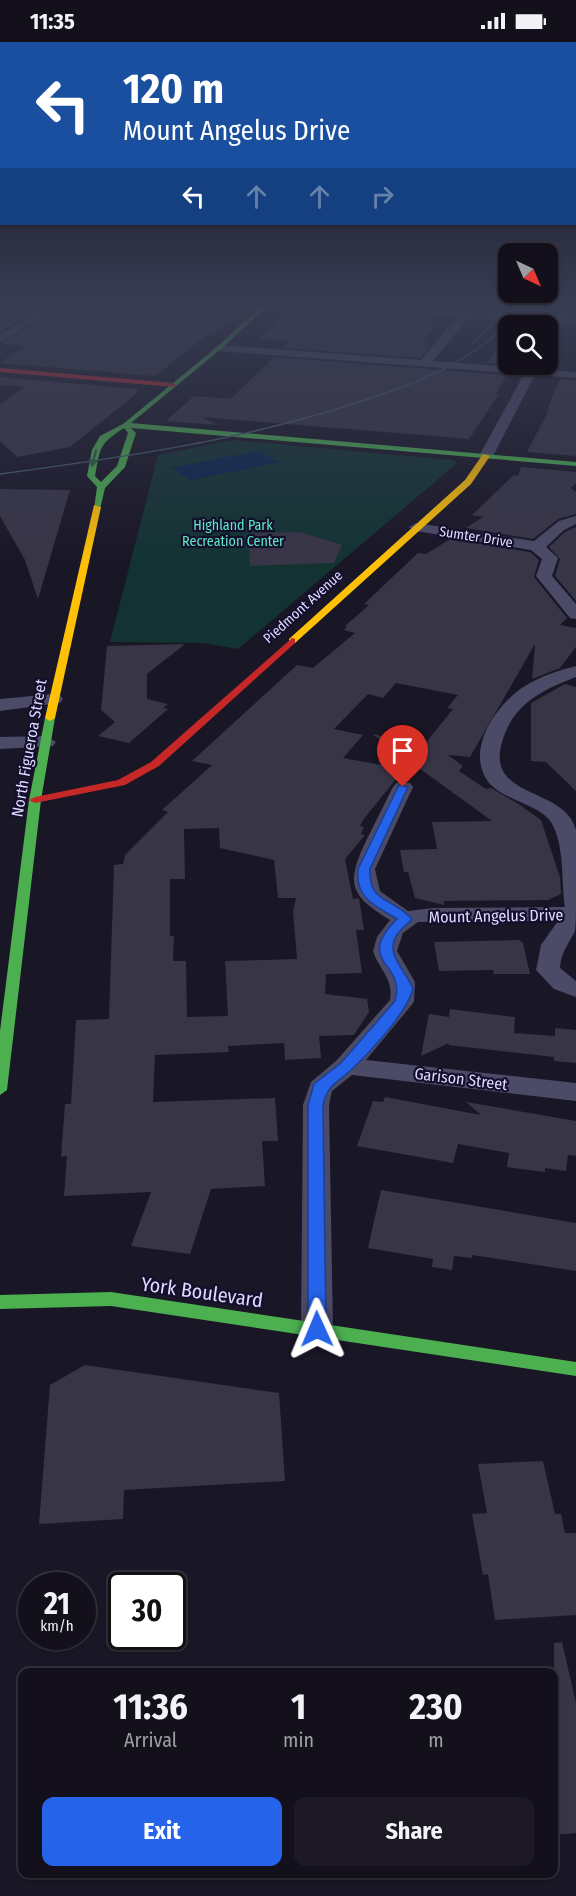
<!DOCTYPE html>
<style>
body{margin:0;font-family:"Fira Sans Condensed",sans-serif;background:#1c1925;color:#f1f3f6;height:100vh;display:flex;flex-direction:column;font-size:22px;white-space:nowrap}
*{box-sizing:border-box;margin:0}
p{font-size:20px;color:#9d9da3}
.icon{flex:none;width:33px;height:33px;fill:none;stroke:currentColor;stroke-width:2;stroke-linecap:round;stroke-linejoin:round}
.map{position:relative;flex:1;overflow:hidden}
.panel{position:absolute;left:18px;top:1626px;width:540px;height:210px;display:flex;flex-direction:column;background:#13101c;border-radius:12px;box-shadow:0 2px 4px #0004,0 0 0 2px #32303b}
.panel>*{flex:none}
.guide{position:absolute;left:0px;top:0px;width:576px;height:183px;box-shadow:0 2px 4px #0004,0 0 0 2px #32303b;background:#1a4fa0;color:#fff;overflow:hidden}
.needle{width:39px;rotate:136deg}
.tools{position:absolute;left:498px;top:201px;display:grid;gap:12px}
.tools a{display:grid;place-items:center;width:60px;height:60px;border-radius:12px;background:#13101c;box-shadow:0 2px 4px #0004,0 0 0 2px #32303b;font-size:30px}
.speed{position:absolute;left:18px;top:1530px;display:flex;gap:12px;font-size:30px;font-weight:700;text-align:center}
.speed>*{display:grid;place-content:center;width:78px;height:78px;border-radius:50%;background:#13101c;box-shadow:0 2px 4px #0004,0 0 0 2px #32303b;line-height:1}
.speed small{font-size:15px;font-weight:400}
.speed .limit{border:3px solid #111;border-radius:9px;background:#fff;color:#111}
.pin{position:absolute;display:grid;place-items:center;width:51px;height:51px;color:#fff;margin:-62px -26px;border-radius:50% 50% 50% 0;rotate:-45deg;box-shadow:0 0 6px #0007}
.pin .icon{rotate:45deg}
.me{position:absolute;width:66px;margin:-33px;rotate:359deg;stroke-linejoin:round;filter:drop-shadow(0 0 4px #0008)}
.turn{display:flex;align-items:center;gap:21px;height:126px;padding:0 24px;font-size:27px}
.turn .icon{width:78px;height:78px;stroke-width:2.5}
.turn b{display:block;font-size:42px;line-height:51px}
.lanes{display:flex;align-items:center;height:57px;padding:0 24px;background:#0003;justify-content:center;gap:30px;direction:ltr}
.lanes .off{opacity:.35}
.eta{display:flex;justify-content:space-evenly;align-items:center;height:102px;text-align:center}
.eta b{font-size:36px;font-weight:700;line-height:42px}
.primary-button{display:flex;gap:12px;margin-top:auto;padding:12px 24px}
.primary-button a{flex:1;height:69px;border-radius:12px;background:#2563eb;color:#fff;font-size:24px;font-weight:700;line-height:69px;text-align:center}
.primary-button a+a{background:#1c1925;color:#f1f3f6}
.status{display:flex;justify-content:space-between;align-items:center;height:42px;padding:0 30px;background:#13101c;direction:ltr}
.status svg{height:16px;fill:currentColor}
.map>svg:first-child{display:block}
</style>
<div class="status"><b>11:35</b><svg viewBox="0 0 49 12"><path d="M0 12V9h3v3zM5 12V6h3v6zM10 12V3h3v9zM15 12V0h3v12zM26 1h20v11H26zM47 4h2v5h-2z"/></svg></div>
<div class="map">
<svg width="576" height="1854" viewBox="0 0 576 1854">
<rect width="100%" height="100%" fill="#191626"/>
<!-- green -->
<polygon fill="#133333" points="232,398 452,418 457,421 238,607 203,601 110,600 158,413"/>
<!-- water -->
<polygon fill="#0a254f" points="257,409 279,420 191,438 171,426"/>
<!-- building -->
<g fill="#383547" fill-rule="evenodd">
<polygon points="0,261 48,261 0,290"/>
<polygon points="68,261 255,261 211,294 207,293 155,334 0,321 25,304 1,302"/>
<polygon points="522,261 549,261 542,272 517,270"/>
<polygon points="294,265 432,276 426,283 436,283 423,299 429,299 426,303 430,304 420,316 284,306 290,299 258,297"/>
<polygon points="508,285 508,322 486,321 490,318"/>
<polygon points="274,315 506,333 496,352 499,352 469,397 201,375 218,383 166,379 194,354 230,357"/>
<polygon points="0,335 137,347 137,351 70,405 17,415 0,399 0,362 25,345 0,343"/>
<polygon points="560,337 576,338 576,414 527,410 549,368 547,368"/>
<polygon points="521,425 576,430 576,441 571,446 576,450 576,472 558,477 533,497 466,486 483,475 472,473 514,433 518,434"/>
<polygon points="0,447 70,448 38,557 25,518 0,474"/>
<polygon points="576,485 576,559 555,534 560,517 549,505 565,490"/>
<polygon points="300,490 342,503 334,521 250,524 248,495 252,494 251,491"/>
<path d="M450 497 530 510 539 518 534 535 567 576 560 583 576 586V605L560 626 532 637 535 602 470 715 448 713 463 724 459 729 486 747 491 746 517 761 541 778 560 835 561 852 548 858 444 859V863L415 856 408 830H404L400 808 437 807 432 780 492 779 372 692 424 703 453 667 447 666 458 653 396 641 383 656 368 652 334 687 363 693 343 716 404 727 363 778 360 784 364 785 361 792 365 793 345 817 353 857 359 856 364 888H356L362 931 326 932 325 952 367 957 369 970 354 993 319 994 321 1016 285 1018 284 1001 228 1004 229 1010 155 1013 153 1060 275 1056 278 1099H262L265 1144 211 1147 190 1212 131 1204 151 1150 64 1154 67 1114 61 1115 65 1062H71L76 978 109 977 114 823 123 822 125 813 168 770 162 768 212 723 192 719 297 623 313 626 355 591 344 588 347 585 345 584 369 563 364 562 418 511 426 512ZM219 786 220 806 274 818 278 856H296L293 869 297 917 225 919 228 974 187 975 186 919H173L174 894H170V837H185L184 787Z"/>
<polygon points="185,602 147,632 147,657 168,662 163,666 168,667 129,701 98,694 115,680 101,668 107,604"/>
<polygon points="565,642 576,645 576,749 546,720 531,719 531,661"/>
<polygon points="519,898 523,901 530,932 494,932 493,928 439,929 434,900"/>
<polygon points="450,967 515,975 514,991 555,994 555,986 576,988 576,1021 554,1019 554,1015 448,1003 449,1001 421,1014 429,972 449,975"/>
<polygon points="385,1055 481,1073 466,1060 576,1079 576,1114 568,1113 566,1129 545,1126 545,1130 507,1125 509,1111 458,1102 453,1121 357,1104 373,1059 383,1060"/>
<polygon points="381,1148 576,1181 576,1229 472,1213 472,1216 454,1214 452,1228 432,1225 433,1217 368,1206"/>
<polygon points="85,1323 279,1351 285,1439 124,1448 123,1477 39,1482 50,1343"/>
<polygon points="543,1419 555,1472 561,1472 565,1491 576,1491 576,1573 495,1578 488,1532 483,1533 472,1472 487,1471 478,1422"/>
<polygon points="562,1600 576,1661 576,1791 554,1793 554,1601"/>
</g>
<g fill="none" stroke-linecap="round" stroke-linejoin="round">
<!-- street -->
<g fill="#4b4b67" fill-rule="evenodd">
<polygon points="53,261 66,261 0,300 0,293"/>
<polygon points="291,261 347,261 462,269 468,262 474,261 477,264 472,270 555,275 563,261 573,261 565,276 576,277 576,283 562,282 552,301 548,302 548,290 552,281 468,276 433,319 527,326 529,322 540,322 538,327 576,330 576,336 535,333 493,414 491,417 481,417 479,414 524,332 219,309 214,306 219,303 421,318 457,275 296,264"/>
<polygon points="576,474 576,482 564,488 546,505 558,516 552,534 576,562 576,577 570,576 536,534 542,517 531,508 416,489 409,485 416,481 534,499 559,479"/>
<path d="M576 624V635C545 647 516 660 504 694 480 759 564 742 576 788 576 804 576 843 576 862 576 869 576 882 575 889 568 903 561 910 560 926L576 939V955L554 947 536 928 541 903 558 879 418 880 403 891 397 909 415 940 414 960 366 1018 576 1041V1059L352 1033 332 1049 329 1063 333 1287 328 1296 317 1299 306 1296 301 1287 303 1063 311 1040 337 1018 390 958C394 936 379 928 373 909L377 895 390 878C349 853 346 841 366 799 375 781 384 763 393 745L396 741H410L413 745 375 827 380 849 408 869 433 866 565 865C561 839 565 803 551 780 540 763 504 758 489 741 464 709 496 662 525 644 539 635 559 628 576 624Z"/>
<polygon points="54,652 60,653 63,657 60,661 0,669 0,657"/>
<polygon points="46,694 56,700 53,704 0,707 0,695"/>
</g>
<!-- fast -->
<g fill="#4caf50" fill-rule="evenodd">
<path d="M264 261H271L221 307 131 381 576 420V424L131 386 136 391 125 425 105 446 100 467H94L97 445 87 434 92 408 100 394 123 382 217 305ZM124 386 128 391 117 424 101 440 95 434C100 405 99 402 124 386Z"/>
<polygon points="50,673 55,676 41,758 7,1048 0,1053 0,989 29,758 45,676"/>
<polygon points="111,1250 576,1320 576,1334 111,1264 0,1267 0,1253"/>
</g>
<!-- slow -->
<g fill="#ffc107" fill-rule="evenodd">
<polygon points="483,412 490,414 471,442 295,601 289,601 289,597 465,438"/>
<polygon points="94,463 101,465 55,676 50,679 45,676"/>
</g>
<!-- jam -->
<g fill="#c62828" fill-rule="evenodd">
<polygon points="0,326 173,341 176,343 173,345 0,330"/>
<polygon points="292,596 295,597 295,601 159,724 125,743 35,761 29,758 35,755 118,738 151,720"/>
</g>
<!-- tram -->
<g stroke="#455c6f" stroke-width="1.5">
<polyline points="472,302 487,288 507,261"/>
<path d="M0 432C119 416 238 399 353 362 400 347 449 330 488 299 502 288 512 275 521 261"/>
</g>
</g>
<!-- one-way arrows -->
<defs><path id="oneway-solid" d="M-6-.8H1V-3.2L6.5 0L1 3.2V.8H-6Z" transform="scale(1.5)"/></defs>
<use fill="#305f3e" href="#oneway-solid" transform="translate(94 416) rotate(105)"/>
<!-- sky -->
<linearGradient id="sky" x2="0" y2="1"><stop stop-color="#0e0c15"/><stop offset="0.5" stop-color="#383c52"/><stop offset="1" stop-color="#383c52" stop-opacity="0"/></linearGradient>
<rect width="576" height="521" fill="url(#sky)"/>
<!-- route -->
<path fill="#2563eb" stroke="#184099" stroke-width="1.5" d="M399 743 408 745 370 827C368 861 393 856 412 877 408 882 402 886 398 891 383 912 406 928 413 947 406 972 370 1010 351 1028 336 1042 328 1042 323 1063L326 1287 323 1291H310L308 1287V1063L314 1042 341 1021 395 959C407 920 353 921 397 877 375 863 355 857 358 827Z"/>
<g text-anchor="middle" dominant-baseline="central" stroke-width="4.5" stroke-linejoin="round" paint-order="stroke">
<!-- far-park labels -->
<g font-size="14" fill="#5deac3" stroke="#140f2d">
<text x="233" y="483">Highland Park<tspan x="233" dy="16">Recreation Center</tspan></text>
</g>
<!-- far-street labels -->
<g font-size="14" fill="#dfdcff" stroke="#140f2d">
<text transform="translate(476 495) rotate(9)">Sumter Drive</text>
<text transform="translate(303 565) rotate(-42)">Piedmont Avenue</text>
</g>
<!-- street labels -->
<g font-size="16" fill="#dfdcff" stroke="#140f2d">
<text transform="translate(29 706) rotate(-80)">North Figueroa Street</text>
<text transform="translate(496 874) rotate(-1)">Mount Angelus Drive</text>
<text transform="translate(461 1037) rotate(7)">Garison Street</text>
</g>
<!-- near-street labels -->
<g font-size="20" fill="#dfdcff" stroke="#140f2d">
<text transform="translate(202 1250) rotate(8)">York Boulevard</text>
</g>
</g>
</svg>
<div class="tools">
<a><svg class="needle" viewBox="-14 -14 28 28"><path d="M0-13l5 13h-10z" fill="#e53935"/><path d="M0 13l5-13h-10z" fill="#9d9da3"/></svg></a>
<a><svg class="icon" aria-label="search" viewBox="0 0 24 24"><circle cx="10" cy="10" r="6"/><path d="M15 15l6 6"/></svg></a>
</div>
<div class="speed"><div>21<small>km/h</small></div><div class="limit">30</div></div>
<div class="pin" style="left:403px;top:745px;background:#d93025"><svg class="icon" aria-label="arrive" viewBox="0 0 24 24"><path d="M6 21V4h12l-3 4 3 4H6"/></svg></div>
<svg class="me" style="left:317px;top:1287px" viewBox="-20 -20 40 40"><path d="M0-17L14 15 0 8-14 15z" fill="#2563eb" stroke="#fff" stroke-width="4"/></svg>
<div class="guide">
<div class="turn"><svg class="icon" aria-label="left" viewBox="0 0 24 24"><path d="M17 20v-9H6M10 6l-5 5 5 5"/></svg><div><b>120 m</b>Mount Angelus Drive</div></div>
<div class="lanes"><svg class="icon" aria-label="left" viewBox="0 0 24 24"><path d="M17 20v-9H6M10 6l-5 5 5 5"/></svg><svg class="icon off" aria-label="ahead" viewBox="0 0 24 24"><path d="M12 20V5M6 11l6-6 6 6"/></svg><svg class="icon off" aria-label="ahead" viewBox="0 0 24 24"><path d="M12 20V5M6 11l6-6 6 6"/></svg><svg class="icon off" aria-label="right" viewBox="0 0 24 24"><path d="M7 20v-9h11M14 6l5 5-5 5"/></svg></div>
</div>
<section class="panel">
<div class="eta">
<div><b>11:36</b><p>Arrival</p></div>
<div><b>1</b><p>min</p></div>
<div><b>230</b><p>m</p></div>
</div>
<div class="primary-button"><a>Exit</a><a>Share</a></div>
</section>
</div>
